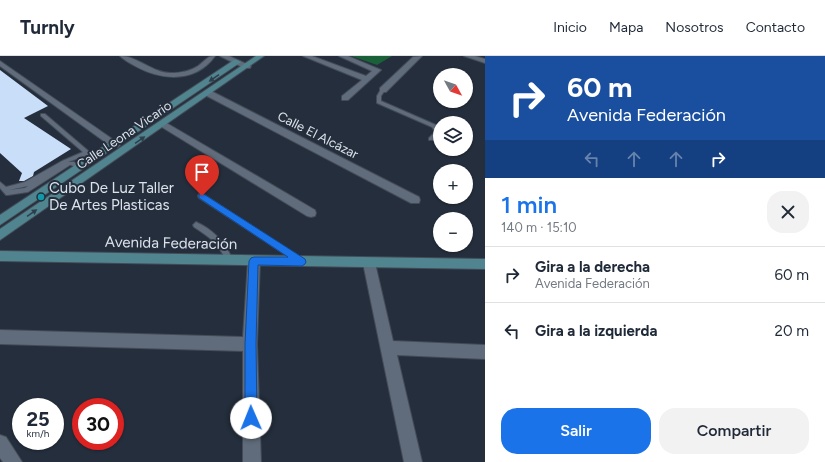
<!DOCTYPE html>
<html lang="es">
<meta charset="utf-8">
<style>
body{margin:0;font-family:Figtree,sans-serif;background:#f2f2f3;color:#1f2937;height:100vh;display:flex;flex-direction:column;font-size:15px;white-space:nowrap}
*{box-sizing:border-box;margin:0}
p{font-size:13px;color:#747a83}
.icon{flex:none;width:22px;height:22px;fill:none;stroke:currentColor;stroke-width:2;stroke-linecap:round;stroke-linejoin:round}
.map{position:relative;flex:1;overflow:hidden}
.sheet{display:flex;flex-direction:column;background:#fff;width:340px}
.sheet>*{flex:none}
.banner{background:#1a4fa0;color:#fff;overflow:hidden}
.needle{width:26px;rotate:130deg}
.fabs{position:absolute;left:433px;top:12px;display:grid;gap:8px}
.fabs a{display:grid;place-items:center;width:40px;height:40px;border-radius:50%;background:#fff;box-shadow:0 1px 3px #0004;font-size:20px}
.speed{position:absolute;left:12px;top:342px;display:flex;gap:8px;font-size:20px;font-weight:700;text-align:center}
.speed>*{display:grid;place-content:center;width:52px;height:52px;border-radius:50%;background:#fff;box-shadow:0 1px 3px #0004;line-height:1}
.speed small{font-size:10px;font-weight:400}
.speed .limit{border:6px solid #d22;background:#fff;color:#111}
.pin{position:absolute;display:grid;place-items:center;width:34px;height:34px;color:#fff;margin:-41px -17px;border-radius:50% 50% 50% 0;rotate:-45deg;box-shadow:0 0 4px #0007}
.pin .icon{rotate:45deg}
.me{position:absolute;width:44px;margin:-22px;rotate:359deg;stroke-linejoin:round;filter:drop-shadow(0 0 3px #0008)}
.turn{display:flex;align-items:center;gap:14px;height:84px;padding:0 16px;font-size:18px}
.turn .icon{width:52px;height:52px;stroke-width:2.5}
.turn b{display:block;font-size:28px;line-height:34px}
.lanes{display:flex;align-items:center;height:38px;padding:0 16px;background:#0003;justify-content:center;gap:20px;direction:ltr}
.lanes .off{opacity:.35}
.round{display:grid;place-items:center;flex:none;width:42px;height:42px;border-radius:16px;background:#f2f2f3}
.summary{display:flex;align-items:center;justify-content:space-between;height:68px;padding:0 16px}
h1{font-size:24px;font-weight:600;line-height:30px;color:#1a73e8}
.primary-button{display:flex;gap:8px;margin-top:auto;padding:8px 16px}
.primary-button a{flex:1;height:46px;border-radius:16px;background:#1a73e8;color:#fff;font-size:16px;font-weight:600;line-height:46px;text-align:center}
.primary-button a+a{background:#f2f2f3;color:#1f2937}
ul{padding:0;list-style:none}
li{display:flex;align-items:center;gap:12px;height:56px;padding:0 16px;border-top:1px solid #e0e1e3}
li div{flex:1}
li b{display:block;font-size:15px}
li em{font-style:normal}
header{display:flex;align-items:center;gap:24px;box-sizing:border-box;height:56px;padding:0 20px;background:#fff;border-bottom:1px solid #e0e1e3}
header strong{font-size:19px}
nav{display:flex;gap:22px;margin-inline-start:auto;font-size:14px}
main{display:flex;flex:1;min-height:0}
.map>svg:first-child{display:block}
</style>
<header>
<strong>Turnly</strong>
<nav><a>Inicio</a><a>Mapa</a><a>Nosotros</a><a>Contacto</a></nav>
</header>
<main>
<div class="map">
<svg width="485" height="406" viewBox="0 0 485 406">
<rect width="100%" height="100%" fill="#242e3c"/>
<!-- green -->
<polygon fill="#1a6038" points="351,0 392,0 377,9"/>
<!-- building -->
<polygon fill="#c9def8" points="0,14 48,50 24,62 71,93 34,116 33,120 24,125 19,125 22,117 0,97"/>
<g fill="none" stroke-linecap="round" stroke-linejoin="round">
<defs>
<g id="lane">
<path d="M381 33 385 34 381 40V45L436 69C442 78 440 77 433 84H429V82L435 76 432 71 377 47V40Z"/>
<path d="M41 58H45L93 99 90 101 87 99 68 106H74L82 111V113H78L71 109H70L28 136 8 139H6L0 132V126L6 131 25 126 62 105 83 96 41 60ZM28 130 25 132 9 134Z"/>
<polygon points="199,138 203,138 302,203 304,205 302,207 300,208 298,207 199,142 198,140"/>
<path d="M196 166C214 174 225 187 233 204L231 206 229 207 227 206C218 187 211 182 194 171L193 169Z"/>
</g>
<g id="street">
<path d="M120 0C138 0 152 17 171 17 181 17 190 15 198 10 205 5 207 0 215 0 196 27 162 25 135 10 130 7 124 4 120 0Z"/>
<polygon points="220,0 229,0 251,10 250,12 244,12"/>
<polygon points="303,0 312,0 366,20 372,15 339,0 348,0 381,14 348,44 342,44 342,40 362,24"/>
<polygon points="422,0 386,36 380,36 380,32 413,1"/>
<polygon points="464,0 475,0 485,3 485,7"/>
<polygon points="0,5 118,87 120,89 118,91 112,91 0,10"/>
<polygon points="205,35 211,35 419,141 420,144 419,147 411,147 205,39"/>
<polygon points="163,65 315,154 316,157 315,160 311,161 307,160 160,70 159,68 160,66"/>
<polygon points="254,200 258,201 260,205 257,288 261,406 243,406 243,295 0,288 0,274 243,281 248,205 250,201"/>
<polygon points="369,202 373,203 375,207 393,285 485,289 485,303 397,299 422,406 404,406 363,207 365,203"/>
<polygon points="0,379 6,381 22,406 3,406 0,402"/>
</g>
<g id="secondary">
<polygon points="256,0 264,0 0,184 0,173"/>
<polygon points="234,4 237,4 241,6 0,169 0,159"/>
<polygon points="0,195 485,203 485,213 0,205"/>
</g>
</defs>
<!-- lane casing -->
<use href="#lane" stroke="#434b56" stroke-width="2"/>
<!-- street casing -->
<use href="#street" stroke="#434b56" stroke-width="2"/>
<!-- secondary casing -->
<use href="#secondary" stroke="#434b56" stroke-width="2"/>
<!-- lane -->
<use href="#lane" fill="#606c7b" fill-rule="evenodd"/>
<!-- street -->
<use href="#street" fill="#606c7b" fill-rule="evenodd"/>
<!-- secondary -->
<use href="#secondary" fill="#50848f" fill-rule="evenodd"/>
</g>
<!-- one-way arrows -->
<defs><path id="oneway-solid" d="M-6-.8H1V-3.2L6.5 0L1 3.2V.8H-6Z"/></defs>
<g fill="#2d3f4d">
<use href="#oneway-solid" transform="translate(214 22) rotate(146)"/>
<use href="#oneway-solid" transform="translate(140 84) rotate(-34)"/>
<use href="#oneway-solid" transform="translate(32 157) rotate(-34)"/>
</g>
<!-- route -->
<polygon fill="#1a73e8" stroke="#114b97" points="202,137 305,203 306,206 305,208 302,210 258,209 256,288 257,362 255,366 251,368 247,366 245,362 245,288 249,205 251,202 254,201 288,201 199,142 199,138"/>
<!-- markers -->
<circle fill="#0f9aa8" stroke="#242e3c" stroke-width="1.5" cx="41" cy="141" r="4"/>
<g text-anchor="middle" dominant-baseline="central" stroke-width="4" stroke-linejoin="round" paint-order="stroke">
<!-- far-street labels -->
<g font-size="13" fill="#dbe2eb" stroke="#242e3c">
<text transform="translate(124 79) rotate(-34)">Calle Leona Vicario</text>
<text transform="translate(318 79) rotate(27)">Calle El Alcázar</text>
</g>
<!-- poi labels -->
<g font-size="15" fill="#dbe2eb" stroke="#242e3c" text-anchor="start">
<text x="49" y="132">Cubo De Luz Taller<tspan x="49" dy="17">De Artes Plasticas</tspan></text>
</g>
<!-- street labels -->
<g font-size="15" fill="#dbe2eb" stroke="#242e3c">
<text transform="translate(171 187) rotate(1)">Avenida Federación</text>
</g>
</g>
</svg>
<div class="fabs">
<a><svg class="needle" viewBox="-14 -14 28 28"><path d="M0-13l5 13h-10z" fill="#e53935"/><path d="M0 13l5-13h-10z" fill="#747a83"/></svg></a>
<a><svg class="icon" aria-label="layers" viewBox="0 0 24 24"><path d="M12 4l9 5-9 5-9-5zM3 14l9 5 9-5"/></svg></a>
<a>+</a>
<a>−</a>
</div>
<div class="speed"><div>25<small>km/h</small></div><div class="limit">30</div></div>
<div class="pin" style="left:202px;top:140px;background:#d93025"><svg class="icon" aria-label="arrive" viewBox="0 0 24 24"><path d="M6 21V4h12l-3 4 3 4H6"/></svg></div>
<svg class="me" style="left:251px;top:362px" viewBox="-20 -20 40 40"><circle r="19" fill="#fff"/><path d="M0-13L10 11 0 6-10 11z" fill="#1a73e8"/></svg>
</div>
<section class="sheet">
<div class="banner">
<div class="turn"><svg class="icon" aria-label="right" viewBox="0 0 24 24"><path d="M7 20v-9h11M14 6l5 5-5 5"/></svg><div><b>60 m</b>Avenida Federación</div></div>
<div class="lanes"><svg class="icon off" aria-label="left" viewBox="0 0 24 24"><path d="M17 20v-9H6M10 6l-5 5 5 5"/></svg><svg class="icon off" aria-label="ahead" viewBox="0 0 24 24"><path d="M12 20V5M6 11l6-6 6 6"/></svg><svg class="icon off" aria-label="ahead" viewBox="0 0 24 24"><path d="M12 20V5M6 11l6-6 6 6"/></svg><svg class="icon" aria-label="right" viewBox="0 0 24 24"><path d="M7 20v-9h11M14 6l5 5-5 5"/></svg></div>
</div>
<div class="summary"><div><h1>1 min</h1><p>140 m · 15:10</p></div><a class="round"><svg class="icon" aria-label="close" viewBox="0 0 24 24"><path d="M6 6l12 12M18 6L6 18"/></svg></a></div>
<ul>
<li><svg class="icon" aria-label="right" viewBox="0 0 24 24"><path d="M7 20v-9h11M14 6l5 5-5 5"/></svg><div><b>Gira a la derecha</b><p>Avenida Federación</p></div><em>60 m</em></li>
<li><svg class="icon" aria-label="left" viewBox="0 0 24 24"><path d="M17 20v-9H6M10 6l-5 5 5 5"/></svg><div><b>Gira a la izquierda</b></div><em>20 m</em></li>
</ul>
<div class="primary-button"><a>Salir</a><a>Compartir</a></div>
</section>
</main>
